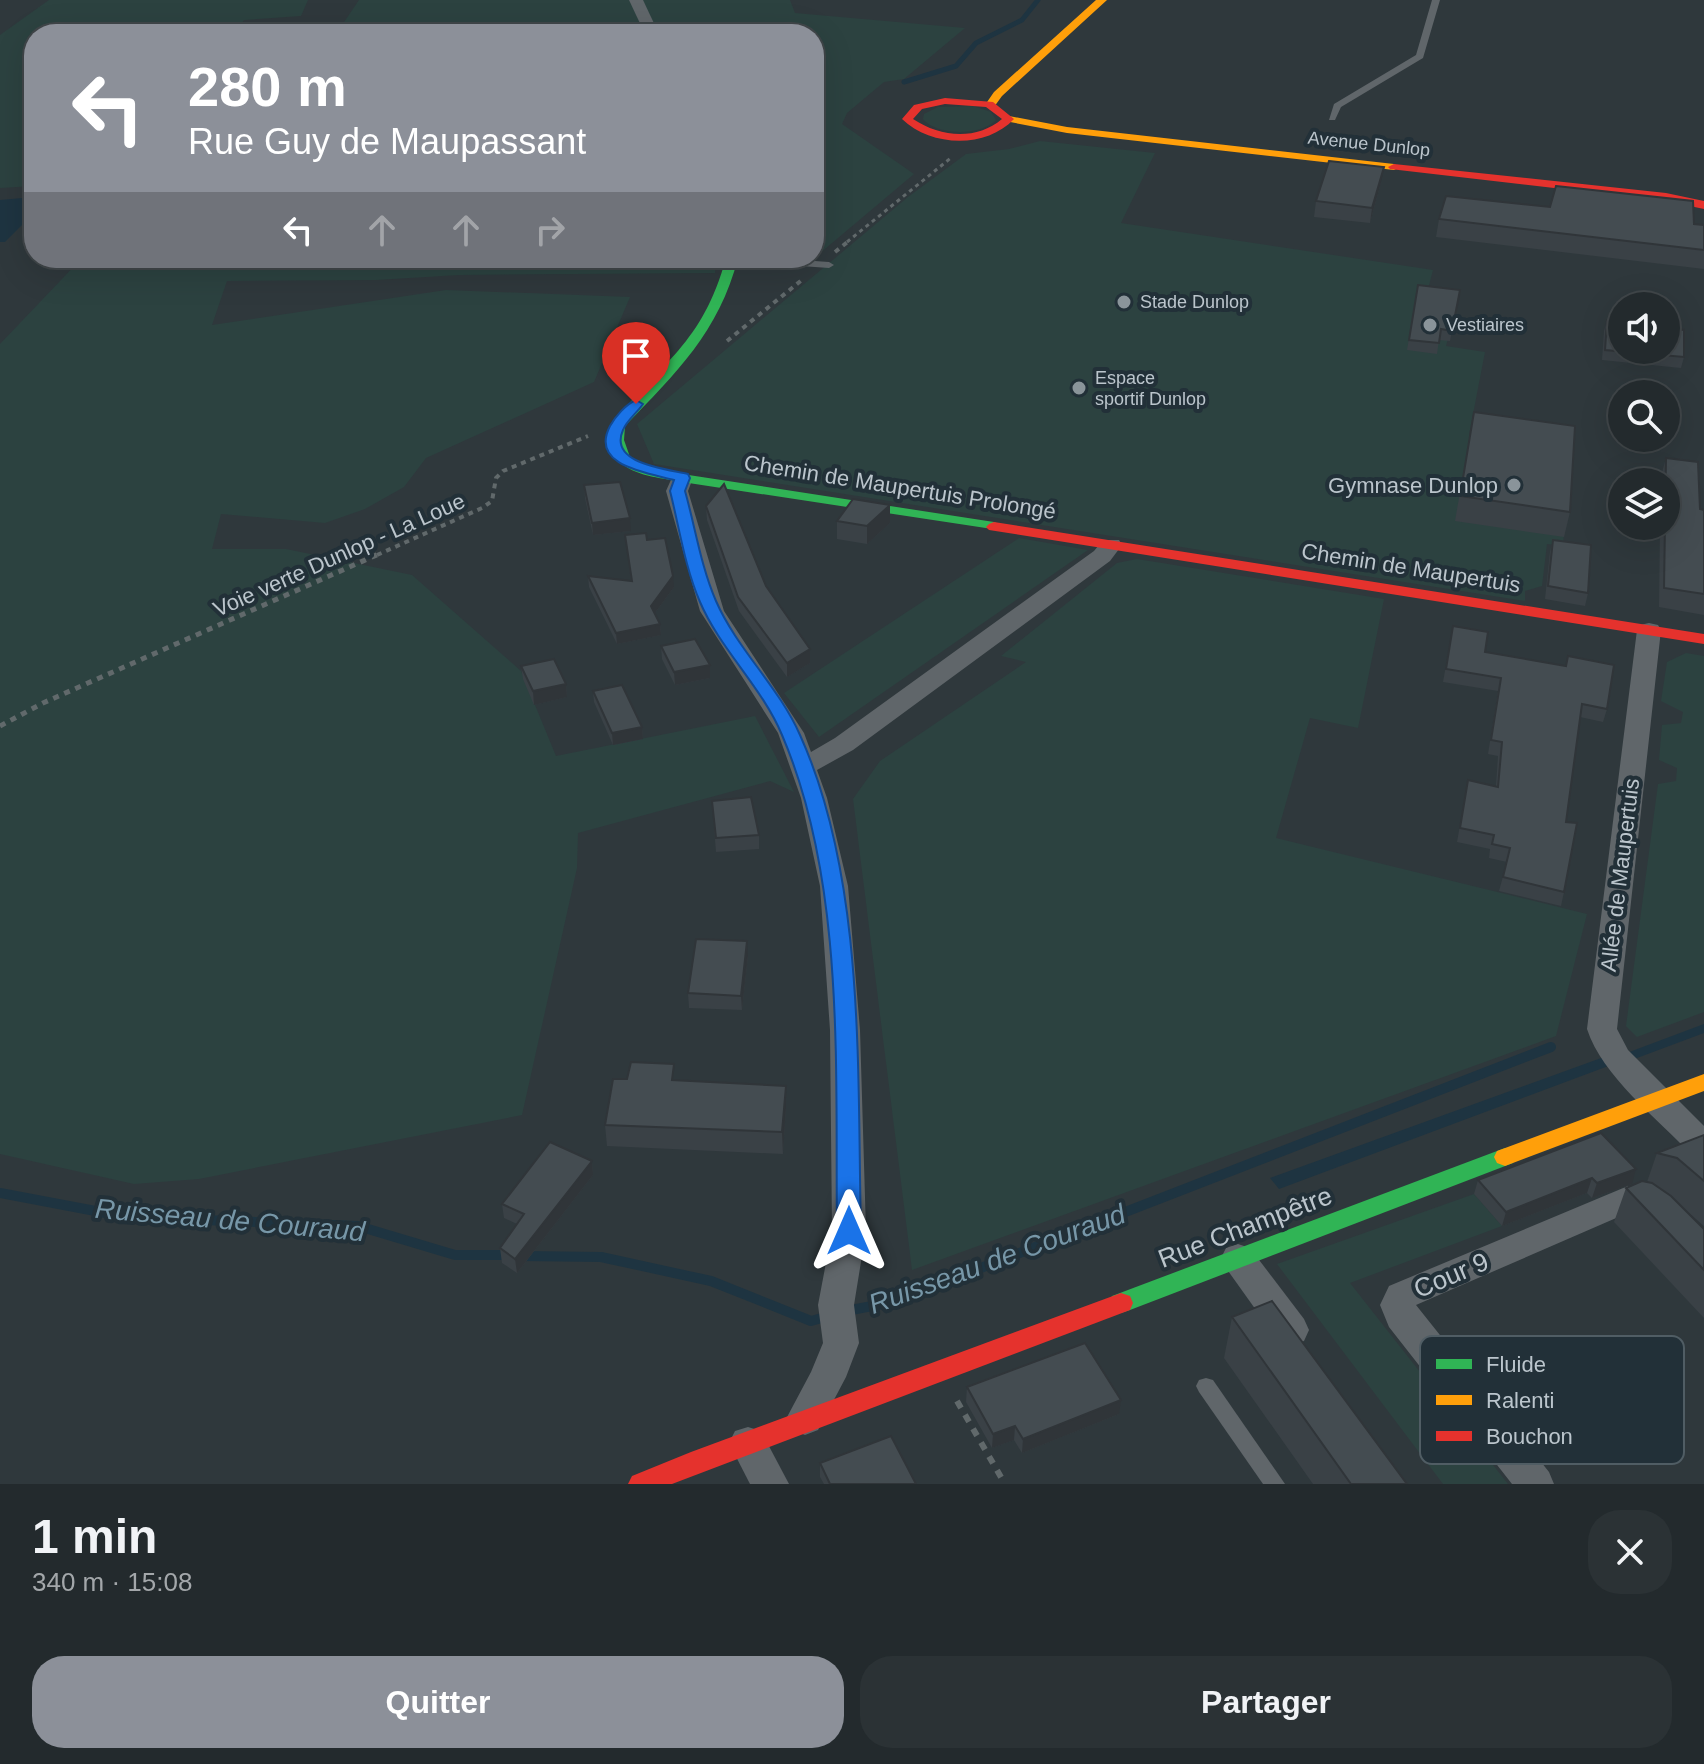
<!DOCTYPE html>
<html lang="fr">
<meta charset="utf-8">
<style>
body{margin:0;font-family:Arial,sans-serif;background:#2b3235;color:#f1f3f6;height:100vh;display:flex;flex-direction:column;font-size:30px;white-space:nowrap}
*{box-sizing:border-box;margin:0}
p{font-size:26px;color:#a3a7aa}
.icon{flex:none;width:44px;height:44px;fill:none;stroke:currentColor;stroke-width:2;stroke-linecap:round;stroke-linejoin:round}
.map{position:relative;height:1484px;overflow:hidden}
.panel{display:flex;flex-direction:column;background:#232a2d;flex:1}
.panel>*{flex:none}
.guide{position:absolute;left:24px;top:24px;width:800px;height:244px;border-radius:32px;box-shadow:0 8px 32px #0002,0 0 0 2px #404649;background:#8c9099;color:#fff;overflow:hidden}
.fabs{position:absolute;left:1608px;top:292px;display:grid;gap:16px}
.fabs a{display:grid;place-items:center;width:72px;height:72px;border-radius:50%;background:#232a2d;box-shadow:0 8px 32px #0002,0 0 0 2px #404649;font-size:40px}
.pin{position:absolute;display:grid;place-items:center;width:68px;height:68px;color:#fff;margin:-82px -34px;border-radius:50% 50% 50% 0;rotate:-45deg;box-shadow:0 0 8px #0007}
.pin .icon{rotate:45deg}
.me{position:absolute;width:88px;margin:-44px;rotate:0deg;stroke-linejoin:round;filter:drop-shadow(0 0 6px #0008)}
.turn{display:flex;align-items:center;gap:28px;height:168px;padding:0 32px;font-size:36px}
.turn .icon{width:104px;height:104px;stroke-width:2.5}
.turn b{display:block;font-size:56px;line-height:68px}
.lanes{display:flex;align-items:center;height:76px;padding:0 32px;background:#0003;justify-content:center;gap:40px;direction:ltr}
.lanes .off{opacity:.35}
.round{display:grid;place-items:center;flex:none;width:84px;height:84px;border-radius:32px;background:#2b3235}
.overview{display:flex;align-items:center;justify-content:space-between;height:136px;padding:0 32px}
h1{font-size:48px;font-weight:800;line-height:60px}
.cta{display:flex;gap:16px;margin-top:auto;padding:16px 32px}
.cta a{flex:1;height:92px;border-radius:32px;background:#8c9099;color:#fff;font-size:32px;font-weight:800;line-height:92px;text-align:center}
.cta a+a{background:#2b3235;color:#f1f3f6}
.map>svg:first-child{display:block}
</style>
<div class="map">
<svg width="1704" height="1484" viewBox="0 0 1704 1484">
<rect width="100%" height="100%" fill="#2f383c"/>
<!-- green -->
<g fill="#2c4240">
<polygon points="49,0 308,0 301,16 244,20 233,34 34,34 34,186 0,188 0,35"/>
<polygon points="359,0 790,0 795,13 965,28 904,79 884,82 847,113 842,124 914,174 819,254 814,250 814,34 336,34"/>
<path d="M973 106 991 112 996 120C981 136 937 136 923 119L924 114 938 107Z"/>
<polygon points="1040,141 1155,153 1121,223 1433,270 1426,297 1458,301 1446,346 1485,352 1469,435 1570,450 1563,546 1547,544 1542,586 1525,591 1525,601 654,464 637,424 908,197 966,154 1009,149"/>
<polygon points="82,258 716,258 715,273 459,275 376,280 227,281 212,325 446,290 630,297 594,382 426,458 404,487 365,509 325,523 221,514 212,549 286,549 412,575 521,671 556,756 755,716 794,792 770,781 578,833 577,868 522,1115 199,1179 134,1184 0,1154 0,344"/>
<polygon points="1019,538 1088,550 819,737 784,693"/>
<polygon points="1137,559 1384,599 1358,728 1310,718 1276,838 1587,914 1556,1036 912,1270 853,799 880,761 1026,662 1001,656 1117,563"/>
<polygon points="1686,653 1704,656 1704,1012 1637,1037 1626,1026 1658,784 1676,781 1677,768 1659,760 1662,725 1681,723 1683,712 1661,701 1667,662"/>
<polygon points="1474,1194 1502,1226 1350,1283 1508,1484 1443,1484 1277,1264"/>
</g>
<!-- water -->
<g fill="#1e3441">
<polygon points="34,197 34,213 5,242 0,242 0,200"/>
<polygon points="1704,1024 1704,1033 1629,1061 1624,1054"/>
<polygon points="1604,1057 1611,1065 1279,1189 1270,1178"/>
</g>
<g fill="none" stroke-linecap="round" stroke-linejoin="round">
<!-- stream-far1 -->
<polyline stroke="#1e3441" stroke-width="5" points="904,82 956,66 976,43 1022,20 1038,0"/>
<!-- stream -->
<g stroke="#1e3441" stroke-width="10">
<polyline points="0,1193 127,1217 358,1226 455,1255 509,1255"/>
<polyline points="522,1256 601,1257 711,1281 811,1321 829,1316"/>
<polyline points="846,1311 893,1302 1551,1047"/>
</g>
<!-- path-far3 -->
<g stroke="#61696b" stroke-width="3" stroke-dasharray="4 4" stroke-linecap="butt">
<polyline points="1332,135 1354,139"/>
<polyline points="847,242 952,157"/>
</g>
<!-- path-far2 -->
<g stroke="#61696b" stroke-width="4" stroke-dasharray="5 5" stroke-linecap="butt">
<polyline points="835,252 850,240"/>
<polyline points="727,341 803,279"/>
<polyline points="377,555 482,508 492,501 496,478 503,471 588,436"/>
</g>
<!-- path-far1 -->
<polyline stroke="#61696b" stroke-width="5" stroke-dasharray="6 6" stroke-linecap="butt" points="0,726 43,703 381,553"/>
<!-- path -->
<polyline stroke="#61696b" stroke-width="6" stroke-dasharray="8 8" stroke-linecap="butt" points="957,1401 1005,1484"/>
<!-- lane -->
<g fill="#60666a" fill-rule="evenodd">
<polygon points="1432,0 1440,0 1423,58 1341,107 1335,120 1329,120 1334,104 1416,55"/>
<polygon points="727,258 772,258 829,262 834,265 829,268 732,261"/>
<polygon points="1206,1378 1213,1380 1285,1484 1263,1484 1199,1392 1196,1386 1199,1380"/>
</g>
<!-- street -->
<g fill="#60666a" fill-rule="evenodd">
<polygon points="629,0 643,0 659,34 645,34"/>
<polygon points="682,472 693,478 688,491 724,611 804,733 811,752 835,738 1094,551 1103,540 1119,540 1122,545 1110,561 853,750 817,770 827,798 848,886 860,1030 866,1231 854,1305 859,1343 846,1377 818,1430 805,1435 792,1430 786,1419 811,1372 823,1343 818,1305 832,1231 830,1030 820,886 801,798 778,733 700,611 666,491 674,473"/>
<path d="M1649 623 1658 625 1661 630 1617 1029 1628 1050 1704 1126V1158L1692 1155C1658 1119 1602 1076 1587 1029L1637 630 1640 625Z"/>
<path d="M1628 1186 1663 1195 1700 1226 1704 1230V1267C1675 1257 1663 1216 1630 1212L1416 1305 1549 1472 1554 1484H1512L1389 1327 1380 1305 1389 1286Z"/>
<polygon points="1238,1244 1250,1248 1304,1319 1309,1330 1304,1341 1291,1345 1278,1341 1226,1268 1221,1258 1226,1248"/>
<polygon points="748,1427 761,1431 789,1484 750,1484 729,1443 735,1431"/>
</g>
<!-- fast -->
<g fill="#30b455" fill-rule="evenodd">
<path d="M726 258H738C719 332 676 373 625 426L624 440 630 457 650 467 682 474 994 522 999 524 1002 527 999 530 682 482C644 475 606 474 611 425 662 361 702 345 726 258Z"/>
<polygon points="1505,1148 1513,1151 1516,1157 1513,1163 1130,1310 1121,1313 1112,1310 1109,1303 1112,1296"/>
</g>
<!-- slow -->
<g fill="#ff9f0a" fill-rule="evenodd">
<polygon points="1096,0 1107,0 1002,96 994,107 986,107 985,105 994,92"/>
<polygon points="1009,116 1067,127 1394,164 1400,167 1394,170 1067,133 1005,121 1005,117"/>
<polygon points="1704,1074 1704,1091 1505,1166 1497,1163 1494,1157 1497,1151"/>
</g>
<!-- jam -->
<g fill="#e5322d" fill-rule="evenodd">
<path d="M945 98 993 102 1014 119C986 149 931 147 902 119L914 105ZM945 104 986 107 1002 119C976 141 940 137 913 119L922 109Z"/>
<polygon points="1394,164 1666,193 1704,201 1704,209 1666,201 1390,169 1388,167"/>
<polygon points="994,522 1704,634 1704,644 989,530 986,527 989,524"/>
<polygon points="1121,1293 1130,1296 1133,1303 1130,1310 672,1484 628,1484 632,1476 691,1452"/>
</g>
</g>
<!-- wall -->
<g fill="#3a4146">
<polygon points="1381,182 1370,223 1314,217 1316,201"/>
<polygon points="1439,219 1704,225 1704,269 1436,237"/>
<polygon points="1418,285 1460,290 1450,341 1439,340 1437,354 1407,350"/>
<polygon points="1607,321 1684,357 1681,368 1602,360 1604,331"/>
<polygon points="1474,412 1570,512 1564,537 1455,521"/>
<polygon points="1666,458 1700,509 1704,510 1704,615 1659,607 1660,526 1666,526 1666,482 1661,482 1661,476"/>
<polygon points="584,485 631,531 593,535 585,498"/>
<polygon points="706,506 766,586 810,649 810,663 787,677 739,611 707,520"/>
<polygon points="837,521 890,523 867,544 837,539"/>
<polygon points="625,535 647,540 674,587 655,613 660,624 661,635 617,644 589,587 588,576 631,581"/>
<polygon points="1553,540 1588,593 1585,606 1545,599 1550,552"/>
<polygon points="1453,626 1485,652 1607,709 1603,722 1580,717 1566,822 1564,892 1561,906 1499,891 1507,862 1489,858 1490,849 1457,842 1468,780 1496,786 1498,756 1488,754 1498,691 1443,682"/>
<polygon points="661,646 710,678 675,685 662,659"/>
<polygon points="521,666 566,684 567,697 534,705 523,679"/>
<polygon points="593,691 642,727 643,739 613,745 594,702"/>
<polygon points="712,801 759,835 759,849 716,852"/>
<polygon points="748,956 742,1010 689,1008 688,993"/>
<polygon points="675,1080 786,1086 786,1108 783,1154 607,1146 605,1125"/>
<polygon points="1601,1133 1632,1184 1592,1198 1587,1193 1502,1226 1474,1194 1478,1180"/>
<polygon points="1704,1135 1704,1226 1682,1207 1704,1229 1704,1318 1614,1222 1626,1188 1647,1182 1657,1153"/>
<polygon points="592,1161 593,1175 517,1273 502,1263 500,1248 517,1224 504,1218 502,1204"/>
<polygon points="1232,1317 1407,1484 1313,1484 1224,1358"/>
<polygon points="967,1387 1119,1414 1022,1453 1014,1440 992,1448 966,1402"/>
<polygon points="820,1463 916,1484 824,1484 820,1477"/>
</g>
<!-- shaded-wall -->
<g fill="#303539">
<polygon points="1384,167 1381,182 1370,223 1372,208"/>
<polygon points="890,505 890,523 867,544 867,526"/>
<polygon points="630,518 631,531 593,535 592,523"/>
<polygon points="673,576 674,587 652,617 651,606"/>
<polygon points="660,624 661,635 617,644 616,633"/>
<polygon points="810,649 810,663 787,677 787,663"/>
<polygon points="710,665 710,678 675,685 674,672"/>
<polygon points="566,684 567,697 534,705 533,691"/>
<polygon points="642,727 643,739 613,745 612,733"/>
<polygon points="747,941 748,956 742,1010 741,996"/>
<polygon points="786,1086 786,1108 783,1154 782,1132"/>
<polygon points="592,1161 593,1175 517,1273 515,1259"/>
<polygon points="1636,1169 1632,1184 1592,1198 1597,1183"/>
<polygon points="1592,1178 1587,1193 1502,1226 1506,1212"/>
<polygon points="1121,1400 1119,1414 1022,1453 1023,1439"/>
<polygon points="1015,1426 1014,1440 992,1448 993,1434"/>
</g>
<!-- building -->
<g fill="#444c51" stroke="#303539" stroke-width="2">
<polygon points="1329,161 1384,167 1372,208 1316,201"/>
<polygon points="1556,186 1693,201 1694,224 1704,225 1704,250 1439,219 1446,196 1550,207"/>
<polygon points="1418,285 1460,290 1452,331 1441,329 1439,343 1409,340"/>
<polygon points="1607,321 1622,323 1622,350 1666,350 1666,328 1684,330 1684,357 1605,350"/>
<polygon points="1474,412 1575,426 1570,512 1460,496"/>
<polygon points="1666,458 1698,462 1700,509 1704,510 1704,594 1664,588"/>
<polygon points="620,482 630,518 592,523 584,485"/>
<polygon points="724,484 766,586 810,649 787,663 738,597 706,506"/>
<polygon points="853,499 890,505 867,526 837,521"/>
<polygon points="646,533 647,540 665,538 673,576 651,606 660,624 616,633 588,576 632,581 625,535"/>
<polygon points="1553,540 1591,545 1588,593 1548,586"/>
<polygon points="1453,626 1488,632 1485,652 1566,666 1568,656 1614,665 1607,709 1582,704 1566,822 1577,823 1564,892 1503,877 1510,848 1492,844 1494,835 1460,828 1468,780 1498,787 1502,742 1491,740 1501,678 1446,669"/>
<polygon points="695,639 710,665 674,672 661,646"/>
<polygon points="554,659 566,684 533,691 521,666"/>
<polygon points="622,685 642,727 612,733 593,691"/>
<polygon points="751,797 759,835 716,838 712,801"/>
<polygon points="696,939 747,941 741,996 688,993"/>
<polygon points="631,1062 674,1064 672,1080 786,1086 782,1132 605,1125 613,1079 627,1079"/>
<polygon points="1601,1133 1636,1169 1597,1183 1592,1178 1506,1212 1478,1180"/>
<polygon points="1704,1135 1704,1181 1677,1158 1657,1153"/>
<polygon points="550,1142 592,1161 515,1259 500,1248 524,1214 502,1204"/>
<polygon points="1642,1181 1652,1183 1671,1196 1704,1229 1704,1270 1626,1188"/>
<polygon points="1272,1301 1407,1484 1351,1484 1232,1317"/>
<polygon points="1085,1343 1121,1400 1023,1439 1015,1426 993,1434 967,1387"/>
<polygon points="891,1436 916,1484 830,1484 820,1463"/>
</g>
<!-- route -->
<path fill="#1a73e8" stroke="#114b97" stroke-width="2" d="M636 400 643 404C637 413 627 420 623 430 608 464 667 469 688 474L690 478 685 491C695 526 701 567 716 601 737 649 779 687 800 735 866 881 857 1073 861 1231L858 1238 849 1240 841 1238 837 1231C835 1072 846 884 782 735 762 687 720 649 700 602 685 568 679 526 670 491L674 480C648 473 589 466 610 426 615 417 626 404 636 400Z"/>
<!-- markers -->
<g fill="#8a949a" stroke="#223038" stroke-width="3">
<circle cx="1124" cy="302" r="8"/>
<circle cx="1430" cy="325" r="8"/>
<circle cx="1079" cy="388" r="8"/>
<circle cx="1514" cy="485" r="8"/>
</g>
<g text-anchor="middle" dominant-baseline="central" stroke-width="8" stroke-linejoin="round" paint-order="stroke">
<!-- far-street labels -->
<g font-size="18" fill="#bbc5cc" stroke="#223038">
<text transform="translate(1369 144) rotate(6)">Avenue Dunlop</text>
</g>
<!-- far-poi labels -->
<g font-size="18" fill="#bbc5cc" stroke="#223038" text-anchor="start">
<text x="1140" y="302">Stade Dunlop</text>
<text x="1446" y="325">Vestiaires</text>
<text x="1095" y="378">Espace<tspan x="1095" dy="21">sportif Dunlop</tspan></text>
</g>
<!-- poi labels -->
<g font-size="22" fill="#bbc5cc" stroke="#223038" text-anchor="end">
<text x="1498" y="485">Gymnase Dunlop</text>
</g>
<!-- street labels -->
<g font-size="22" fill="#bbc5cc" stroke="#223038">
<text transform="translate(900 487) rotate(9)">Chemin de Maupertuis Prolongé</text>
<text transform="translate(339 555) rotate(-24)">Voie verte Dunlop - La Loue</text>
<text transform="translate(1411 568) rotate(9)">Chemin de Maupertuis</text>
<text transform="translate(1620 875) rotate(-83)">Allée de Maupertuis</text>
</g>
<!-- near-street labels -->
<g font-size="26" fill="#bbc5cc" stroke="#223038">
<text transform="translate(1245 1227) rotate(-21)">Rue Champêtre</text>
<text transform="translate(1451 1275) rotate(-23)">Cour 9</text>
</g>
<!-- near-water labels -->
<g font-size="28" font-style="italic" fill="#7797a8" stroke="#223038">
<text transform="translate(230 1220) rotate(5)">Ruisseau de Couraud</text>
<text transform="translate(997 1259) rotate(-20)">Ruisseau de Couraud</text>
</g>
</g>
<!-- legend -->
<rect x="1420" y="1336" width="264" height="128" rx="12" fill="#223038" stroke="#505d64" stroke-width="2"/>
<rect x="1436" y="1359" width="36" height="10" fill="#30b455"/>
<rect x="1436" y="1395" width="36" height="10" fill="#ff9f0a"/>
<rect x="1436" y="1431" width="36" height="10" fill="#e5322d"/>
<g font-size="22" fill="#bbc5cc">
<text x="1486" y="1372">Fluide</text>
<text x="1486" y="1408">Ralenti</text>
<text x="1486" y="1444">Bouchon</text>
</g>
</svg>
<div class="fabs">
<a><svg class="icon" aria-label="sound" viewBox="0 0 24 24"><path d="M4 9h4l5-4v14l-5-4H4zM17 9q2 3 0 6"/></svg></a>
<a><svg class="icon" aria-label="search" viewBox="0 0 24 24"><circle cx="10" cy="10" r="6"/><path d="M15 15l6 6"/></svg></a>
<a><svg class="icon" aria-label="layers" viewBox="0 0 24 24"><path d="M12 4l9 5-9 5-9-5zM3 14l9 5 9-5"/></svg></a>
</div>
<div class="pin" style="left:636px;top:404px;background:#d93025"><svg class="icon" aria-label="arrive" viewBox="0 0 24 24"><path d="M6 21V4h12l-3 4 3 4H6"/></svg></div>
<svg class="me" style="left:849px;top:1231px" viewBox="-20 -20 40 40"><path d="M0-17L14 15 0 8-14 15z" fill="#1a73e8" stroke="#fff" stroke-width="4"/></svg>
<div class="guide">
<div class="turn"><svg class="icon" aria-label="left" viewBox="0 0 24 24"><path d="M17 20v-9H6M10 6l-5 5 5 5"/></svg><div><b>280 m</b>Rue Guy de Maupassant</div></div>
<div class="lanes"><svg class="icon" aria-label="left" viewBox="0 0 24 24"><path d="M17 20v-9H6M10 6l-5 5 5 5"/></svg><svg class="icon off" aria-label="ahead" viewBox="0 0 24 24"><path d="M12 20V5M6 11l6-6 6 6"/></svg><svg class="icon off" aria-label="ahead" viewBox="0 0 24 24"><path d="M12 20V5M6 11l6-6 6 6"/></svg><svg class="icon off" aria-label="right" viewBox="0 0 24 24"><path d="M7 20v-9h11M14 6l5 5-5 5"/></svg></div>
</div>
</div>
<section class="panel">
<div class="overview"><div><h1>1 min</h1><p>340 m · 15:08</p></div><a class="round"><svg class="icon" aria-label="close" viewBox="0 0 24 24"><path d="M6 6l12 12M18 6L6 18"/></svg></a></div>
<div class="cta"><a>Quitter</a><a>Partager</a></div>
</section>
